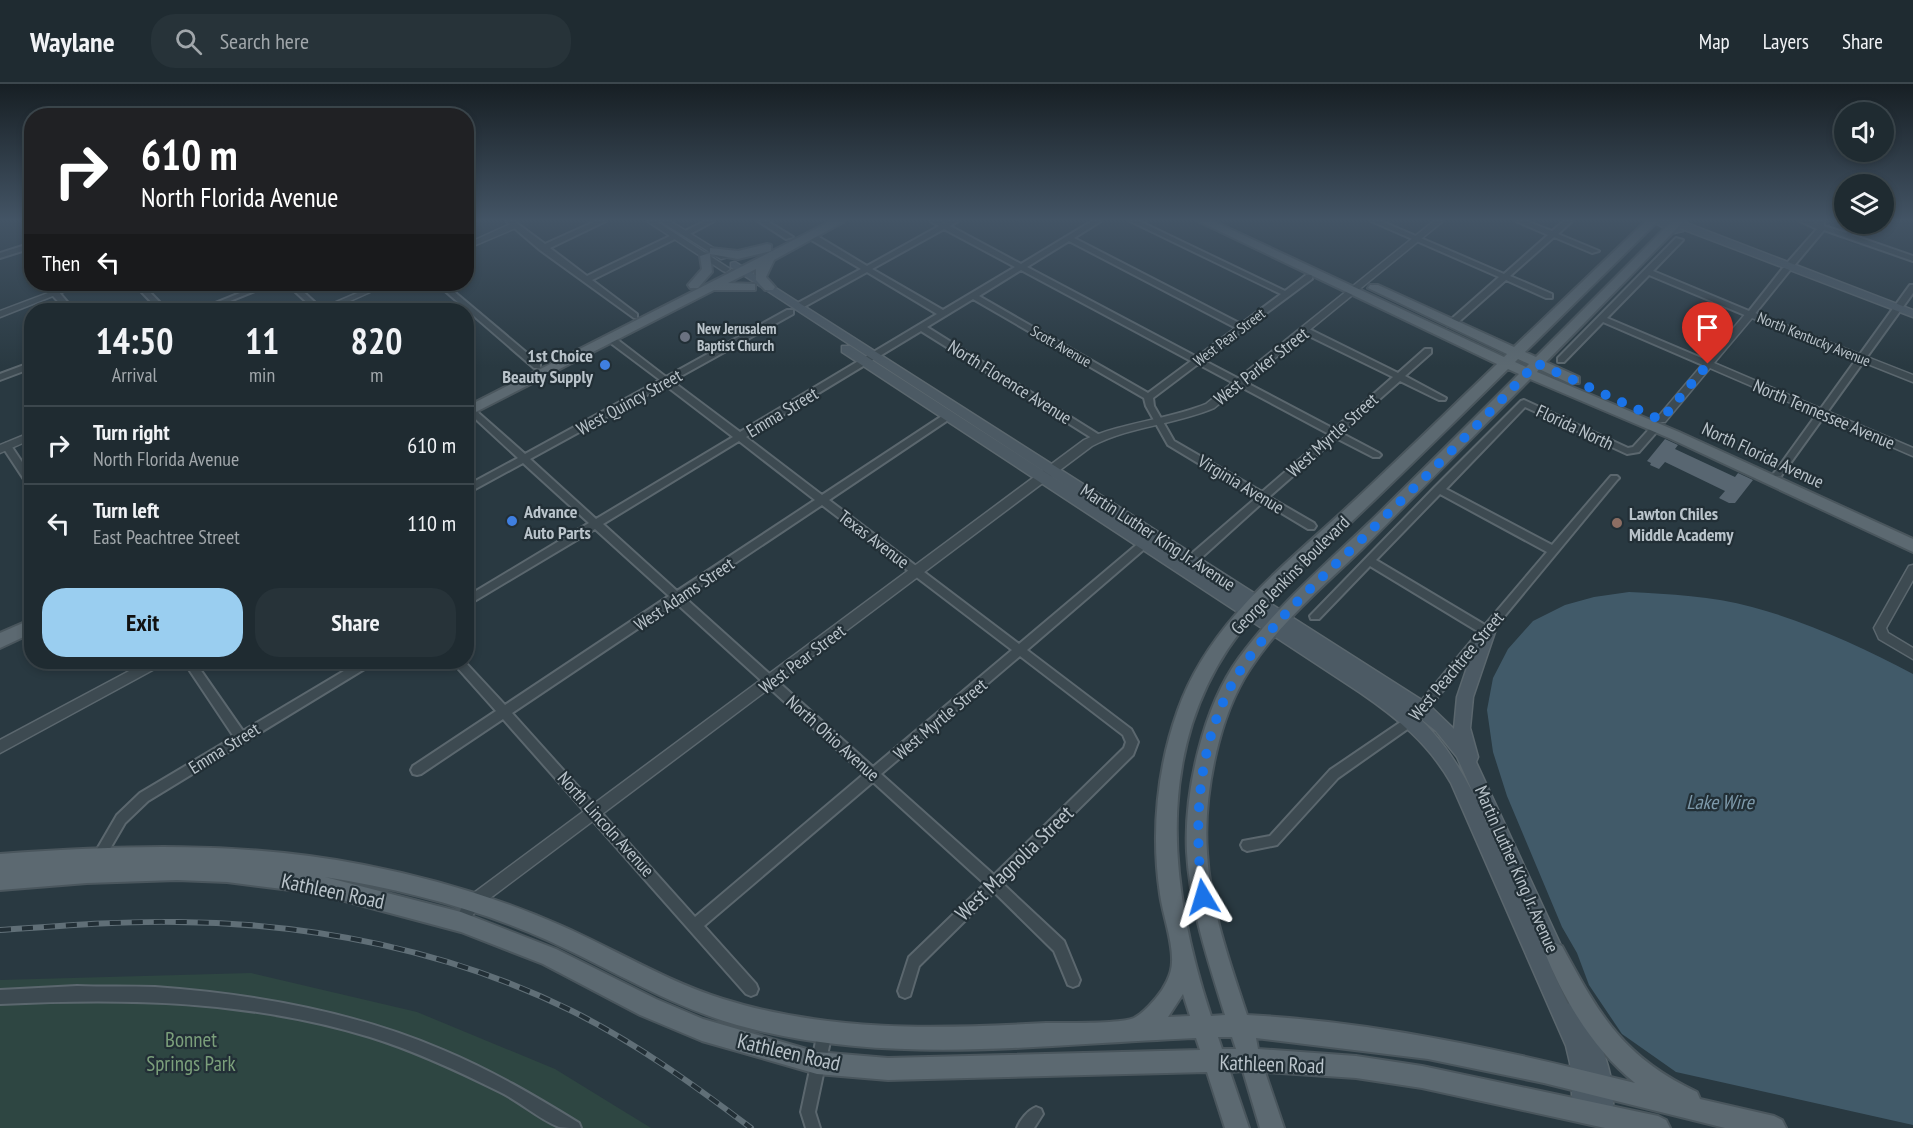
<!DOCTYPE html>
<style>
body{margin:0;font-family:"PT Sans Narrow",sans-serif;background:#273339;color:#f1f3f6;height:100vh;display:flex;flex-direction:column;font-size:22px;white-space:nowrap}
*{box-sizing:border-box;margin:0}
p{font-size:20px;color:#a1a7ab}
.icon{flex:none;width:33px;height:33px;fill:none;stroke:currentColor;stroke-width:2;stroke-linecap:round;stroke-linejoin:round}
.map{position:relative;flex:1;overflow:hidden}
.details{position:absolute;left:24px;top:219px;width:450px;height:366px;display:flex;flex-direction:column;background:#1f2b31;border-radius:24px;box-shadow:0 3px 9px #0003,0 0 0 2px #3c474d}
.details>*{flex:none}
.hud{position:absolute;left:24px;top:24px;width:450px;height:183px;border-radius:24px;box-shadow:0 3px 9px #0003,0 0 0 2px #3c474d;background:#202124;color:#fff;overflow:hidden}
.fabs{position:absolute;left:1834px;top:18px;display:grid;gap:12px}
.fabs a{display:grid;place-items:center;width:60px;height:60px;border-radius:50%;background:#1f2b31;box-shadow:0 3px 9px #0003,0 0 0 2px #3c474d;font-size:30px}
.pin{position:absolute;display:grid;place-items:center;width:51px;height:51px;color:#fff;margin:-62px -26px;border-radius:50% 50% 50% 0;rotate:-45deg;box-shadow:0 0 6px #0007}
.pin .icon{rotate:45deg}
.me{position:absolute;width:66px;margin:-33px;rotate:353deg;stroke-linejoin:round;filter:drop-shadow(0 0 4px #0008)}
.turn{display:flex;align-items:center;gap:21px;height:126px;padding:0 18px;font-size:27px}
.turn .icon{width:78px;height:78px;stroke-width:2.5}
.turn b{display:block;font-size:42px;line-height:51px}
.then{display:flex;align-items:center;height:57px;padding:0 18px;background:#0003;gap:12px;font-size:22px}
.eta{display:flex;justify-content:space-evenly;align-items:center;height:102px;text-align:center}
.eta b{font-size:36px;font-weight:700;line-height:42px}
.cta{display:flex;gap:12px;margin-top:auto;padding:12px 18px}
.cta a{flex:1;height:69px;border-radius:24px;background:#9acef0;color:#111;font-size:24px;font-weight:700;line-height:69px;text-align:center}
.cta a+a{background:#273339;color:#f1f3f6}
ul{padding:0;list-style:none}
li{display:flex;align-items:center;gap:18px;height:78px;padding:0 18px;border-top:2px solid #3c474d}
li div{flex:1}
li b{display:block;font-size:22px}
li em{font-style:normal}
header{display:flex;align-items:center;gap:36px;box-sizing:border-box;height:84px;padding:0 30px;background:#1f2b31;border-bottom:2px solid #3c474d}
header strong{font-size:28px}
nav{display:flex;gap:33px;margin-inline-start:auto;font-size:21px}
.search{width:420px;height:54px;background:#273339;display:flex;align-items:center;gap:15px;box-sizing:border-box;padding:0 21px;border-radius:24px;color:#a1a7ab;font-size:22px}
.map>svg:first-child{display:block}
</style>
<header>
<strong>Waylane</strong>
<div class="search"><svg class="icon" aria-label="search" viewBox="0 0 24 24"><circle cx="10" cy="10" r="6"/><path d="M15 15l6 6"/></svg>Search here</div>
<nav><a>Map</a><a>Layers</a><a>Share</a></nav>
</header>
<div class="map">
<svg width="1913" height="1044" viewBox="0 0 1913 1044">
<rect width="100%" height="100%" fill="#293941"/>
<!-- green -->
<polygon fill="#2e4642" points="251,889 417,928 555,985 651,1044 0,1044 0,896"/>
<!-- water -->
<path fill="#415a69" d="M1629 508C1670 510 1712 512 1752 523 1808 538 1862 563 1913 590V1041L1676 988 1622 950 1589 901 1577 869 1562 843 1507 712 1493 668 1487 626 1493 594 1508 565 1533 537 1565 521 1594 513Z"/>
<!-- building -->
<polygon fill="#586671" points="1665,355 1678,361 1675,365 1735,393 1738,389 1753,396 1735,419 1729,419 1719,414 1725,407 1665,378 1659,385 1650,381 1651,379 1647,377"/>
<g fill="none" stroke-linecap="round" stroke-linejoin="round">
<defs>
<g id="minor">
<polygon points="506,137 514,137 545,160 596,137 606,137 550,164 587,192 672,151 679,153 592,196 637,230 637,234 634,234 540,166"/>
<polygon points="705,137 714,137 688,151 681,149"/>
<polygon points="758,137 767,137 793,153 786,155"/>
<path d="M930 137H939L944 139 949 137H958L950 142 1021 180 1092 137H1101L1074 154 1241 240 1281 210 1130 137H1139L1285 207 1306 191H1312V195L1203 276 1334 345 1393 293 1303 249V245H1309L1398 289 1425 265H1431V269L1405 292 1446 314 1445 316H1439L1400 297 1341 349 1379 369 1381 371 1379 373H1373L1336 354 1269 413 1314 439 1316 442 1314 445H1308L1263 418 1190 484H1182L1181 481 1182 478 1256 414 1168 361 1146 322 1144 314 973 215 927 243 1101 352 1103 354 1101 356H1095L921 247 746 353 822 411 945 330H951V334L829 416 1019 560 1147 452H1155L1156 455 1027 566 1131 645 1138 658 1133 671 1003 800 1064 857 1080 896 1078 901 1073 903 1068 901 1054 867 994 808 919 882 910 912 905 914 900 912 898 907 909 873 985 800 873 698 704 842 756 900 758 905 756 910 751 912 746 910 503 635 421 690 417 691 413 690 411 686 413 682 496 627 455 581 454 578H465L505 621 669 512 595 445 466 522V513L589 439 523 379 466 410V402L518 374 467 327 468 325H474L525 370 660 296 608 257V253H614L666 293 787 226H793V230L672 297 740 348 937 230 867 188 802 224H796V220L861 185 808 154V150H814L867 182 939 142ZM944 145 1015 183 943 226 872 185ZM1069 157 1236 244 1197 273 1027 183ZM1021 186 1191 277 1148 309 979 212ZM1198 280 1329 350 1262 408 1174 357 1154 322 1153 314ZM665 301 733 353 596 435 530 375ZM739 357 815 416 677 507 603 440ZM822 421 1012 566 873 683 684 513ZM676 519 864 690 695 833 512 629ZM1020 572 1123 651 1126 658 1124 664 994 791 881 690Z"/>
<polygon points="1371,137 1381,137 1504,190 1548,151 1516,137 1526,137 1552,147 1564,137 1572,137 1558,150 1599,167 1592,169 1554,153 1510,192 1552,210 1552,214 1546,214 1506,196 1454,242 1448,242 1448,238 1499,193"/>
<polygon points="1800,137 1810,137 1817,139 1816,137 1824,137 1824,142 1846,149 1854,140 1861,140 1852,151 1913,172 1913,177 1824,146 1793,183 1787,183 1787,179 1817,145"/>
<polygon points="1676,154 1683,156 1653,187 1749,227 1783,184 1786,184 1790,186 1753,232 1747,232 1649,191 1607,234 1711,278 1711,282 1705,282 1603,238 1564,278 1558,278 1558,274"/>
<polygon points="32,159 32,164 0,174 0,169"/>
<polygon points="134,200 142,200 167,226 159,226"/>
<polygon points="262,200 272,200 208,226 198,226"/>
<polygon points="287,200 295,200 323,226 315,226"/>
<polygon points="437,200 445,200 540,280 540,284 534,284"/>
<polygon points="1910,201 1913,201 1913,209 1781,392 1775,392 1773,390 1775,388"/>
<polygon points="52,207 58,207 74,226 66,226 52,211"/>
<polygon points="32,278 32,284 0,296 0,290"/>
<path d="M1524 316 1628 364 1633 363 1653 341 1656 340 1661 343 1639 368 1627 370 1525 323 1446 405 1552 461 1611 392H1617L1619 394 1617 396 1416 639 1338 694 1277 761 1247 767 1243 765 1241 761 1243 757 1270 752 1330 686 1408 633 1479 548 1370 482 1319 535H1311L1310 532 1435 403 1521 317ZM1440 410 1547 468 1485 541 1376 476Z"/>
<polygon points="7,359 10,360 32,393 32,404 29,403 2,362"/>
<polygon points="184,578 195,578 243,647 359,578 372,578 371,581 148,717 125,739 104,775 100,777 96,775 94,771 96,767 117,731 140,709 234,653"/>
<path d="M77 902C103 903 129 902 155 903 253 910 352 927 443 966 491 986 535 1012 579 1039L581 1044C575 1044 565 1044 559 1043 540 1036 519 1017 500 1008 458 987 415 967 370 953 248 916 126 914 0 920V906Z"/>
<polygon points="825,941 830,943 832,948 815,1028 820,1044 806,1044 801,1028 818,948 820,943"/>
<path d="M1036 1023 1041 1025 1043 1030 1034 1044H1017C1020 1036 1028 1026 1036 1023Z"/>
</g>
<g id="tertiary">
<polygon points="647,137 656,137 730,185 726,188 723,187"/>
<polygon points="660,137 670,137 728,173 721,175"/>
<path d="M1434 137H1443L1214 324C1174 341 1130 342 1092 362L477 824 466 843 461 845 456 843 454 838 467 814 1084 356C1123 338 1167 336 1206 320Z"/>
<polygon points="515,138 518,139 518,143 466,165 466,160"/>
<polygon points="72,200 83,200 0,233 0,227"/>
<polygon points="378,200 388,200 330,226 318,226"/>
<polygon points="1750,227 1913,291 1913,298 1752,234 1714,279 1913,364 1913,372 1710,284 1665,338 1657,338 1656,336 1657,334 1747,228"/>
<polygon points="32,348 32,355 0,369 0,361"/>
<polygon points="1913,481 1913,496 1886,544 1888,549 1913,564 1913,575 1879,555 1874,544 1909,482"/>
<polygon points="146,578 162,578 160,582 0,669 0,656"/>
</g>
<g id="secondary">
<polygon points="1651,137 1681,137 1913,226 1913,233 1677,143 1683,147 1674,149"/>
<path d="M735 178 1428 620 1454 645 1457 613 1479 548 1482 544H1492L1495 548 1473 613 1470 644 1478 673 1476 678 1569 879 1566 886 1559 889 1552 886 1568 920 1576 914 1583 917C1596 949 1624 1005 1609 1039L1602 1042 1595 1039 1592 1032 1583 1037 1576 1034 1573 1027 1570 979 1566 962 1451 699C1428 659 1397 634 1359 608L842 268V262H850L1082 412 731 183V179ZM1405 622 1436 647 1457 673 1515 802C1485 737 1463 667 1405 622Z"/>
</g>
<g id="primary">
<polygon points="831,137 845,137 774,176 766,193 775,203 773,206 765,206 756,196 756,185 728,199 755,200 755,206 714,206 466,333 466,323"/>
<path d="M1198 137H1213L1504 273 1507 270 1368 204 1370 201H1378L1514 263 1646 137H1658L1525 268 1536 273 1672 137H1684L1546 278 1579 293V299H1569L1539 285 1537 288 1679 348 1913 455V468L1669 354 1530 295C1474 352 1418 409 1361 466 1322 503 1279 540 1250 585 1218 633 1203 712 1207 769 1210 824 1230 879 1247 931 1379 938 1508 967 1635 999 1594 966 1565 918 1545 869L1548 862 1555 859 1562 862C1599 931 1624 974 1697 1008L1700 1015 1774 1032 1782 1036 1786 1044H1725L1544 999 1428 975 1256 954 1258 965 1356 972 1422 982 1658 1032 1666 1036 1670 1044H1605L1422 1004 1356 994 1265 988 1284 1044H1260L1243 987 1230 988 1249 1044H1225L1207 988 888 996 817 990 702 957 640 931 543 880 461 848 315 809 227 798 177 796 87 799 0 806V770C121 761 244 757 364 781 431 794 499 814 562 842 616 866 666 897 723 915 828 948 937 945 1046 939 1066 939 1119 940 1134 934 1142 930 1151 920 1156 914 1164 905 1172 890 1172 878 1173 857 1163 832 1160 810 1151 749 1157 684 1178 626 1209 537 1288 479 1354 417 1402 372 1449 326 1497 280ZM1518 275 1529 280 1526 283 1515 278ZM1508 285 1519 290C1470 339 1421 388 1371 437 1325 481 1276 523 1239 574 1203 623 1184 708 1187 768 1190 824 1209 879 1225 931L1211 932C1166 796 1152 648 1253 532 1281 499 1317 471 1348 441 1402 390 1455 337 1508 285ZM325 793C401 805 478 825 547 856 611 885 670 922 737 941 886 983 1045 960 1196 954L1200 966 888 974 817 968 703 935 656 915 556 865 461 828ZM1183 910 1190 932 1168 933ZM1218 953H1232L1236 965H1222Z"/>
<polygon points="767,160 771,161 771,167 738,175 710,170 712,188 698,204 690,204 688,201 702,185 700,172 710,169 710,164 738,167"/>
<polygon points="32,535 32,549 0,564 0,549"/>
</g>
</defs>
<!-- minor casing -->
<use href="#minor" stroke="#5b676e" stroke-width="4"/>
<!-- tertiary casing -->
<use href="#tertiary" stroke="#5b676e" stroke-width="3"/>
<!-- secondary casing -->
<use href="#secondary" stroke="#5b676e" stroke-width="3"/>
<!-- primary casing -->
<use href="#primary" stroke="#4a565d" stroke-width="4"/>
<!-- minor -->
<use href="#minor" fill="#3d4a51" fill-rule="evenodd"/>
<!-- tertiary -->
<use href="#tertiary" fill="#3d4a51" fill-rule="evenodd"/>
<!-- secondary -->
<use href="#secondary" fill="#4c5a64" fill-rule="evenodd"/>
<!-- primary -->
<use href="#primary" fill="#5c6971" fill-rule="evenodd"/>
<defs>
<path id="rail" d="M0 846C59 842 118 837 177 838 313 839 451 867 572 927 636 959 694 1001 751 1044"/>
</defs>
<!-- rail casing -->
<use href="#rail" stroke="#606f77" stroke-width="6"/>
<!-- rail -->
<use href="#rail" stroke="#222f36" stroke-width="4" stroke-dasharray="11" stroke-linecap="butt"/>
</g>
<!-- sky -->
<linearGradient id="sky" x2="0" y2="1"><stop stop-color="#171f24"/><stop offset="0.48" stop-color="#435465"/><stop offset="1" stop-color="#435465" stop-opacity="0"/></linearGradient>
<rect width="1913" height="283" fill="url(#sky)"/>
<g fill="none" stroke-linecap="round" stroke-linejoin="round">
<!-- route -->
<path stroke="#1a73e8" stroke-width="10" stroke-dasharray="0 18" d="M1203 813C1192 734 1198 645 1246 578 1279 531 1323 493 1364 453 1422 396 1481 339 1536 279L1661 336 1708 280"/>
</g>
<!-- markers -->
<circle fill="#6b7280" stroke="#222f36" stroke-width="2" cx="685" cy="253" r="6"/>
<g fill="#3f7fe0" stroke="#222f36" stroke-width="2">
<circle cx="605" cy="281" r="6"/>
<circle cx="512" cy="437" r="6"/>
</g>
<circle fill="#8d6e63" stroke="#222f36" stroke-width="2" cx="1617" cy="439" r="6"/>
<g text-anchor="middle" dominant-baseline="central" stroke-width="4.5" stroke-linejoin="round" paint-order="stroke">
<!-- far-poi labels -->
<g font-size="15" font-weight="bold" fill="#bac4cb" stroke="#222f36" text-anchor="start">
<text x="697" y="244">New Jerusalem<tspan x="697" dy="17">Baptist Church</tspan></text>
</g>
<!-- far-street labels -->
<g font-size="15" fill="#bac4cb" stroke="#222f36">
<text transform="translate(1229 253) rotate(-37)">West Pear Street</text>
<text transform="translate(1814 255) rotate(22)">North Kentucky Avenue</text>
<text transform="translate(1061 262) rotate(30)">Scott Avenue</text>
</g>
<!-- poi labels -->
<g font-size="18" font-weight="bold" fill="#bac4cb" stroke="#222f36" text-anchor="start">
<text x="593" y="271" text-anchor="end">1st Choice<tspan x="593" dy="21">Beauty Supply</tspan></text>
<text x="524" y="427">Advance<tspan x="524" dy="21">Auto Parts</tspan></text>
<text x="1629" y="429">Lawton Chiles<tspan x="1629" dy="21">Middle Academy</tspan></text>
</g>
<!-- street labels -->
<g font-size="18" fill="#bac4cb" stroke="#222f36">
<text transform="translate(1261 282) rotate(-38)">West Parker Street</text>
<text transform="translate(1010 298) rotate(32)">North Florence Avenue</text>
<text transform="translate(629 318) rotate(-29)">West Quincy Street</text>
<text transform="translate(782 328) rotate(-31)">Emma Street</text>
<text transform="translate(1824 330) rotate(23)">North Tennessee Avenue</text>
<text transform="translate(1575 343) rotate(25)">Florida North</text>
<text transform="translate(1332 351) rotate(-42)">West Myrtle Street</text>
<text transform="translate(1763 371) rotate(25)">North Florida Avenue</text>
<text transform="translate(1241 400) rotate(31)">Virginia Avenue</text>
<text transform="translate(1158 453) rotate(33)">Martin Luther King Jr. Avenue</text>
<text transform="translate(874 455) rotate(37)">Texas Avenue</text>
<text transform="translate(1290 491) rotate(-45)">George Jenkins Boulevard</text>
<text transform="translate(684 510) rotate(-34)">West Adams Street</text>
<text transform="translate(802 575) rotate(-37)">West Pear Street</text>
<text transform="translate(1456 582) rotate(-50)">West Peachtree Street</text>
<text transform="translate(940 635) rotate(-40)">West Myrtle Street</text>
<text transform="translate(833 654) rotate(42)">North Ohio Avenue</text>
<text transform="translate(224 664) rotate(-32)">Emma Street</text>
<text transform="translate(606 740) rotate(48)">North Lincoln Avenue</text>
<text transform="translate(1517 785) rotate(66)">Martin Luther King Jr. Avenue</text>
</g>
<!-- water labels -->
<g font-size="20" font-style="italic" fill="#7e9aab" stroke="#222f36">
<text x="1720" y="718">Lake Wire</text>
</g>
<!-- near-street labels -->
<g font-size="21" fill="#bac4cb" stroke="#222f36">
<text transform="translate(1014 779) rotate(-44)">West Magnolia Street</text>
<text transform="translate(333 807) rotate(12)">Kathleen Road</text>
<text transform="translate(789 968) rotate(13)">Kathleen Road</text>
<text transform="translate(1272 980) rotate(2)">Kathleen Road</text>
</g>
<!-- near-park labels -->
<g font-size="21" fill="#7b9f7b" stroke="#222f36">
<text x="191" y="955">Bonnet<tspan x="191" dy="24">Springs Park</tspan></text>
</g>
</g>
</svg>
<div class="fabs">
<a><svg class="icon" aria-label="sound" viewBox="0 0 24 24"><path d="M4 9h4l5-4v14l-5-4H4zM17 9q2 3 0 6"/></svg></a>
<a><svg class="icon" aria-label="layers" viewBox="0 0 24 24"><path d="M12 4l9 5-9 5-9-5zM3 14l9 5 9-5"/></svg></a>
</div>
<div class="pin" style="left:1708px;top:280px;background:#d93025"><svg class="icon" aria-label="arrive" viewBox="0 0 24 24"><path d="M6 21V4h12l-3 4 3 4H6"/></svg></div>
<svg class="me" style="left:1203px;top:813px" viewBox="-20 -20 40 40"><path d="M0-17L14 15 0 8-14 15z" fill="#1a73e8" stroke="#fff" stroke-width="4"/></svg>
<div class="hud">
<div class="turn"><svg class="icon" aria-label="right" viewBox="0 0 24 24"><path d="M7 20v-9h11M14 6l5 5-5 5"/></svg><div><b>610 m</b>North Florida Avenue</div></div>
<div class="then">Then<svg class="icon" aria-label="left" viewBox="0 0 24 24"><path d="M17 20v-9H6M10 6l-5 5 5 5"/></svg></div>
</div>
<section class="details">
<div class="eta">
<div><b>14:50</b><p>Arrival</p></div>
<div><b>11</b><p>min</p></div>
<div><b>820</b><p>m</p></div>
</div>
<ul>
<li><svg class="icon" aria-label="right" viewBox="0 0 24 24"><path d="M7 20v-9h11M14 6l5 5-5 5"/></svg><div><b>Turn right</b><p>North Florida Avenue</p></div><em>610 m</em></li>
<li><svg class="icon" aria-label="left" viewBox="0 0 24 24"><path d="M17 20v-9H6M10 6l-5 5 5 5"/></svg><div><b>Turn left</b><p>East Peachtree Street</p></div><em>110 m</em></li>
</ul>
<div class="cta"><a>Exit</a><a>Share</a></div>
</section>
</div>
